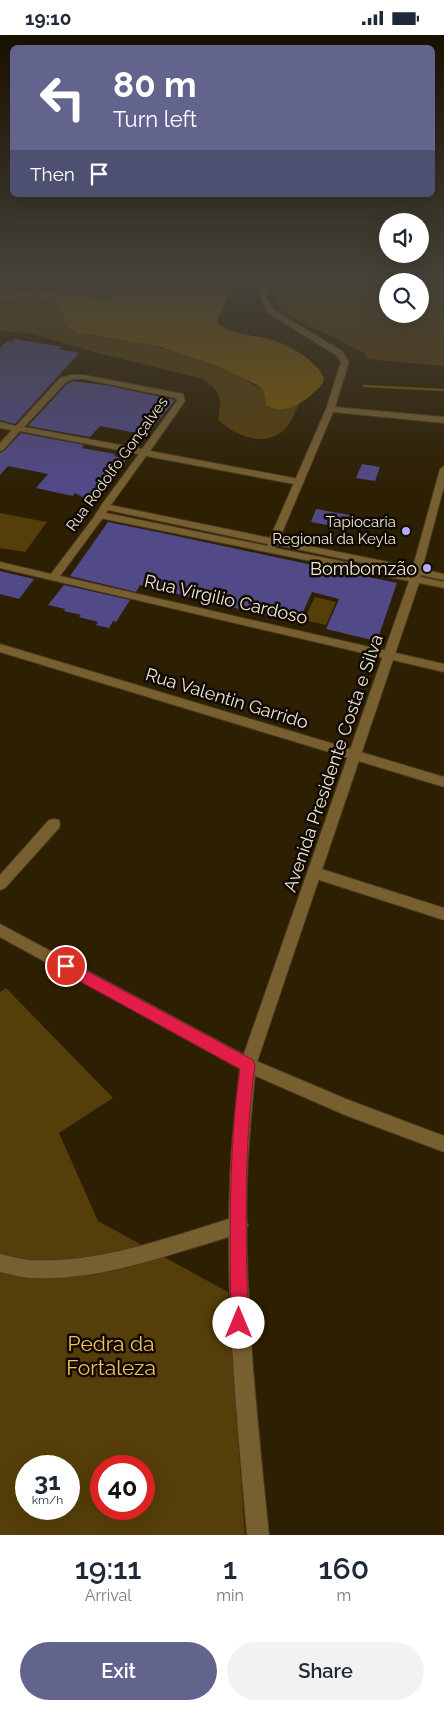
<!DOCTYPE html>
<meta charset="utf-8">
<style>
body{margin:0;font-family:Raleway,sans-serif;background:#f2f2f3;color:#1f2937;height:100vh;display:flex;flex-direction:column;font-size:19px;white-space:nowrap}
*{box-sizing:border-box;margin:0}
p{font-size:16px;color:#747a83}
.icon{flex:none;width:28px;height:28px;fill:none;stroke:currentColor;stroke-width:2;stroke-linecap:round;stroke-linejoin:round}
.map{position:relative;height:1500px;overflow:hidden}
.side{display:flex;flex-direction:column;background:#fff;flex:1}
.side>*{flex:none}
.top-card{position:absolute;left:10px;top:10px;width:425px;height:152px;border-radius:8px;box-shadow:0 5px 20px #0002;background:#62648e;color:#fff;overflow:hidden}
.controls{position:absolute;left:379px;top:178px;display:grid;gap:10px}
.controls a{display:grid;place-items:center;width:50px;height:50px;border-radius:50%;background:#fff;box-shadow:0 5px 20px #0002;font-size:25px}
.speed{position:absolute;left:15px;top:1420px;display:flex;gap:10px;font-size:25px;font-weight:700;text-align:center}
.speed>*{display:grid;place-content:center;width:65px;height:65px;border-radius:50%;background:#fff;box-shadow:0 5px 20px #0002;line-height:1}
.speed small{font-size:12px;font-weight:400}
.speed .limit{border:8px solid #d22;background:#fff;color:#111}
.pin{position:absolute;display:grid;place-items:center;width:42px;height:42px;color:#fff;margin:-21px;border:2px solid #fff;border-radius:50%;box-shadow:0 1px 5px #0007}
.me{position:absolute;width:55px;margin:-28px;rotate:0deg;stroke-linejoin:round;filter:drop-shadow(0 0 4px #0008)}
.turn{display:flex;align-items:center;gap:18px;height:105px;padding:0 20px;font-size:22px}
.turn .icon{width:65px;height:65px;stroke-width:2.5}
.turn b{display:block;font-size:35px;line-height:42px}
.then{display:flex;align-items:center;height:48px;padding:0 20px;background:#0003;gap:10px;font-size:19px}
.eta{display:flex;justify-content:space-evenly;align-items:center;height:85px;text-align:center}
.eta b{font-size:30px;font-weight:600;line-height:35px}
.action{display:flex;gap:10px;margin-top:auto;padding:10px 20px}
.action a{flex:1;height:58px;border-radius:30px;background:#62648e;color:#fff;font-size:20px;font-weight:600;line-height:58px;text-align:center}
.action a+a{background:#f2f2f3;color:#1f2937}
.status{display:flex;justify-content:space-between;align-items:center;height:35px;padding:0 25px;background:#fff;direction:ltr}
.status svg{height:14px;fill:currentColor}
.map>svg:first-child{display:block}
</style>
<div class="status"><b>19:10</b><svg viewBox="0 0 49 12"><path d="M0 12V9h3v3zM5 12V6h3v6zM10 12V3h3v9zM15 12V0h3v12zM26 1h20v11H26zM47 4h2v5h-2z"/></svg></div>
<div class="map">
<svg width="444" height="1500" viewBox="0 0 444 1500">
<rect width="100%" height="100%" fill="#2d1f02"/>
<!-- green -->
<g fill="#553e09" fill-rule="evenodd">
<path d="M0 245H128L130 251C107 274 68 259 39 255 26 254 13 255 0 255Z"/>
<path d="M271 245H444V331L367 324 365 318 285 279 276 269ZM388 246H420V279H388Z"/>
<path d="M31 264C46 266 61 268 63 285L92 301 136 307 185 319 234 338 263 355 265 366 270 372 279 374 299 369C295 378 290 390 283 396 263 413 233 400 218 384 222 363 221 357 203 344L98 318 29 298 0 296V266Z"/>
<polygon points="0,478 47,487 25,517 0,513"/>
<polygon points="315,562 336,567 326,590 304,585"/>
<path d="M6 953 113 1063 59 1098 98 1186 228 1257 245 1500H0V957ZM26 1431H69V1474H26ZM101 1431H144V1474H101Z"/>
</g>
<!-- water -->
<path fill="#7b5905" d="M128 245H237L218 283V288C232 300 248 299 265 303 287 309 314 322 324 343L323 348C310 363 287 383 266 370L263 355 257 350 218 331 161 312 76 297 67 292C63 286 64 279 59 274 48 259 16 264 0 266V255H39L103 264C114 262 122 259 130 251Z"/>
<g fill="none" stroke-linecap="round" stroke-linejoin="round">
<!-- stream -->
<polyline stroke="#7b5905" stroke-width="2.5" points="364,351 444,355"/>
</g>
<!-- building -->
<g fill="#524a88">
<polygon points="14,304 62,312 59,314 79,318 15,389 0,385 0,313 7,306 11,307"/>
<polygon points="73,346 105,350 175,365 147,400 100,391 90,402 28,391 67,349"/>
<polygon points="21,398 84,410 82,413 115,419 114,421 127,424 113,442 101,440 98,459 91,462 84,463 75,458 73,461 36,453 48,439 8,431 0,440 0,418 4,416"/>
<polygon points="362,429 380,432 375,446 356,443"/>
<polygon points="316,474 355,481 349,494 311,487"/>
<polygon points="108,487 167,499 397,548 378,603 372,605 326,594 339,564 312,557 298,588 140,550 136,557 70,541"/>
<polygon points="0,536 21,541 34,544 19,564 0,559"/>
<polygon points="64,550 130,565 116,587 113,586 109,593 96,590 98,587 79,582 81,580 64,576 65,574 48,570"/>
</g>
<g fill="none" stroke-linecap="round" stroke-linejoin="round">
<defs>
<g id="minor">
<path d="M72 340H84L183 359 185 366 150 416 299 444 304 447 299 450 146 421 108 474H102L100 472 139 419 20 396 3 415 0 416V408L12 395 0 393V387L16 391 60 343ZM73 344H84L176 363 177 366 142 414 24 392 66 347Z"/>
<polygon points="100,477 105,480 60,541 444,629 444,637 0,533 0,527 51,539 97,478"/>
<polygon points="0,609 444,742 444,752 0,617"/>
<polygon points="54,784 59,785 60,789 59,793 5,853 0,855 0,840 49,785"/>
<polygon points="315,832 444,873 444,885 310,842 308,838 310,834"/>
<polygon points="0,889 254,1025 346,1064 444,1101 444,1117 345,1080 242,1035 0,902"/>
<path d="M239 1181 245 1184 248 1190 245 1196 239 1199C172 1218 101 1247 30 1243 20 1242 10 1239 0 1237V1219C10 1221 20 1224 30 1225 101 1229 172 1201 239 1181Z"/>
</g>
<path id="tertiary" d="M263 244H269L266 263 274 275 342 316 349 327 335 372 444 382V388L333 377 279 505 413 532 440 434 444 431V451L422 534 444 539V545L421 540 420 542 444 547V553L419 548 256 1030C252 1069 248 1108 247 1147 244 1265 257 1383 269 1500H247C237 1383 225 1265 230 1147 231 1108 236 1069 240 1030L409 546 100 483 95 480 102 470 105 469 270 503 326 374 341 327 336 320 268 278 260 263ZM108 475 268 509 267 511 106 478ZM277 510 411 538V540L275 513Z"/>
</defs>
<!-- minor casing -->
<use href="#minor" stroke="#483b20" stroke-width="2"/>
<!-- tertiary casing -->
<use href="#tertiary" stroke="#483b20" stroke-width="2"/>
<!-- minor -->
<use href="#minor" fill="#775f30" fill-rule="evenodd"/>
<!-- tertiary -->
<use href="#tertiary" fill="#775f30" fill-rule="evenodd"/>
</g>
<!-- sky -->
<linearGradient id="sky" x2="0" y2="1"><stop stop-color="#191101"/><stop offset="0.54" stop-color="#464239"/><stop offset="1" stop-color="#464239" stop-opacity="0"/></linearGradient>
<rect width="444" height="454" fill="url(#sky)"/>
<!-- route -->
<path fill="#e11d48" stroke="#92132f" d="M66 925 253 1025 255 1030C243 1116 246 1201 248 1288L245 1294 239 1296 233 1294 231 1288C230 1203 228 1118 240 1034L61 936 59 931 61 927Z"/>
<!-- markers -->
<g fill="#b3adf9" stroke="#100a02" stroke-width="2">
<circle cx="406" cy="496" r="5"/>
<circle cx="427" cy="533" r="5"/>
</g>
<g text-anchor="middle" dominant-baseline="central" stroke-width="5" stroke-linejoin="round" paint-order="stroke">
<!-- far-street labels -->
<g font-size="15" fill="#efe5d5" stroke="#100a02">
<text transform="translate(117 429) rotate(-54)">Rua Rodolfo Gonçalves</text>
</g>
<!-- far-poi labels -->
<g font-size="15" fill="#efe5d5" stroke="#100a02" text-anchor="end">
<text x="396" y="487">Tapiocaria<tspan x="396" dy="17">Regional da Keyla</tspan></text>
</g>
<!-- poi labels -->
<g font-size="18" fill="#efe5d5" stroke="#100a02" text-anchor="end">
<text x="417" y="533">Bombomzão</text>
</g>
<!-- street labels -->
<g font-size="18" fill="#efe5d5" stroke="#100a02">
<text transform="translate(226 564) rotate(13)">Rua Virgilio Cardoso</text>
<text transform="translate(227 663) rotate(17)">Rua Valentin Garrido</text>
<text transform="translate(333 728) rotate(-71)">Avenida Presidente Costa e Silva</text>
</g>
<!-- near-park labels -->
<g font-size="21" fill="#f3c05f" stroke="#100a02">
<text x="111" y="1308">Pedra da<tspan x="111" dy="24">Fortaleza</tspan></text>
</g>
</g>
</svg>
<div class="controls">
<a><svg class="icon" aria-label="sound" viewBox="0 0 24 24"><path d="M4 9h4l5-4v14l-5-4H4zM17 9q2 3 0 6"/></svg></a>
<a><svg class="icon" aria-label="search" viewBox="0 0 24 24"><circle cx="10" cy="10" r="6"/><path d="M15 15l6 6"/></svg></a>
</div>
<div class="speed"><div>31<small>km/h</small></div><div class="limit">40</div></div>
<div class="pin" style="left:66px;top:931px;background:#d93025"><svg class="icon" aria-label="arrive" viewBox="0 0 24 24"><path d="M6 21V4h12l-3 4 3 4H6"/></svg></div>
<svg class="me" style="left:239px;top:1288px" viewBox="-20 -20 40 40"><circle r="19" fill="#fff"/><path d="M0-13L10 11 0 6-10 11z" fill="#e11d48"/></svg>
<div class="top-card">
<div class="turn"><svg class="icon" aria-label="left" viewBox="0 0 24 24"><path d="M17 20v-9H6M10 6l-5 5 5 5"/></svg><div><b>80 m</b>Turn left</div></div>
<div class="then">Then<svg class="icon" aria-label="arrive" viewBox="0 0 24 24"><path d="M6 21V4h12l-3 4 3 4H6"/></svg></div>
</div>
</div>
<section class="side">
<div class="eta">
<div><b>19:11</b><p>Arrival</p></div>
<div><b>1</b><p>min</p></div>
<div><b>160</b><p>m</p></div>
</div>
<div class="action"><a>Exit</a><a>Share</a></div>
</section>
